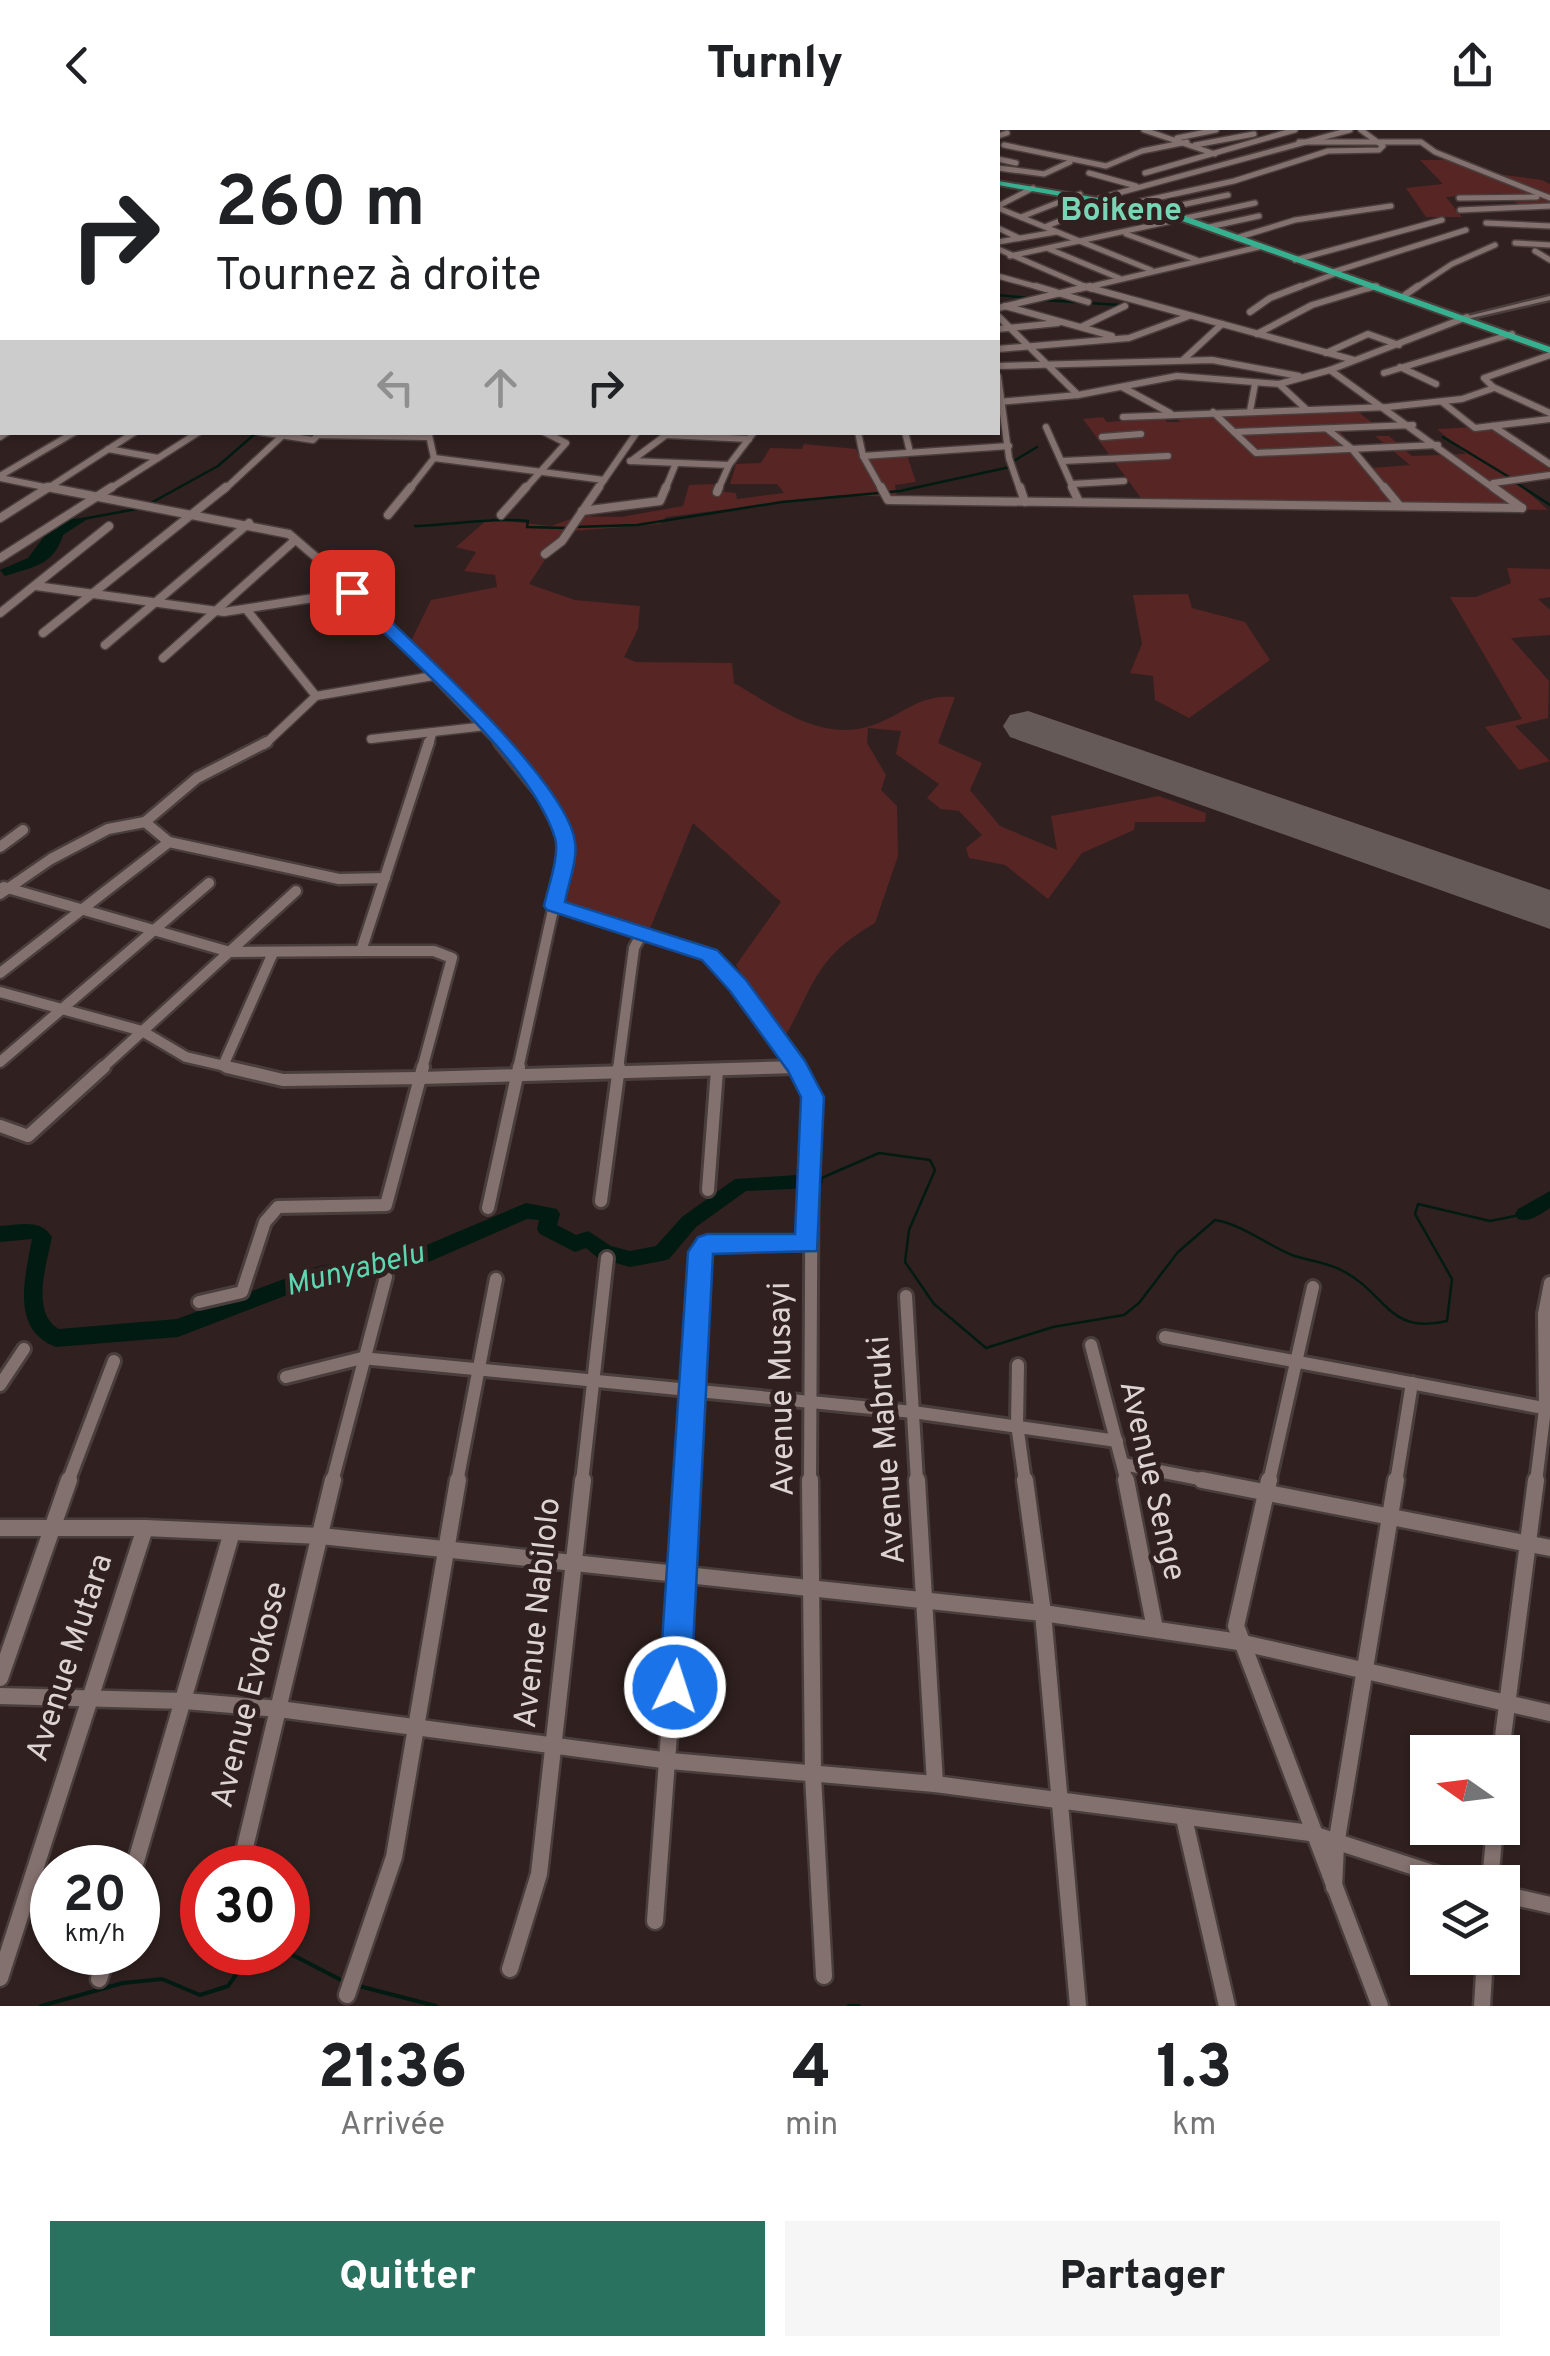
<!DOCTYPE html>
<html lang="fr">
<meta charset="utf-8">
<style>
body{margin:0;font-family:Overpass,sans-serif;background:#f6f6f6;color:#202124;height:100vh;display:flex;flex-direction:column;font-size:38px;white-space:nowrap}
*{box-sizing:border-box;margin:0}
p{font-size:32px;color:#757577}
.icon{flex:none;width:55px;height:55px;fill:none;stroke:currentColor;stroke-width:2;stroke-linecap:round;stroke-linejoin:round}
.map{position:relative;height:1876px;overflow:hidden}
.panel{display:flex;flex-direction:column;background:#fff;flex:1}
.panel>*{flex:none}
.banner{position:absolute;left:0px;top:0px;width:1000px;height:305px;box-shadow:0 2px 8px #0004;background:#fff;color:#202124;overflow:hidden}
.needle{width:65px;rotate:284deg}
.tools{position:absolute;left:1410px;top:1605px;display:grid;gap:20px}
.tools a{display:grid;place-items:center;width:110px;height:110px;border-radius:0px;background:#fff;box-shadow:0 2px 8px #0004;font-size:50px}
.speed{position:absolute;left:30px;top:1715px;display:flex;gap:20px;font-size:50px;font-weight:700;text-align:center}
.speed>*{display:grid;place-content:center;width:130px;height:130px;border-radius:50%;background:#fff;box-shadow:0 2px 8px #0004;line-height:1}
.speed small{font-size:25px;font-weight:400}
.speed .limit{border:15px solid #d22;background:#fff;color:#111}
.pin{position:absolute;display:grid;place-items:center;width:85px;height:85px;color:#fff;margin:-42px;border-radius:20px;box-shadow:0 5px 15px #0006}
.me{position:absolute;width:110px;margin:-55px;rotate:4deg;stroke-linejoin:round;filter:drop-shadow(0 0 8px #0008)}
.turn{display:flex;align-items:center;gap:35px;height:210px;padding:0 50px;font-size:45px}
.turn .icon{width:130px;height:130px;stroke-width:2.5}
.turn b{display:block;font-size:70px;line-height:85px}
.lanes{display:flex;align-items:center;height:95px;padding:0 50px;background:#0003;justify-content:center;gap:50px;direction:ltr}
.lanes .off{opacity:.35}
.eta{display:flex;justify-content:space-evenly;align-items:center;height:170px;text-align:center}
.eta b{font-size:60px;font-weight:800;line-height:70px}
.cta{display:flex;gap:20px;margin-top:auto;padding:20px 50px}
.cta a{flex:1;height:115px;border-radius:0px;background:#29725f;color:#fff;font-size:40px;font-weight:800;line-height:115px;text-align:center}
.cta a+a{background:#f6f6f6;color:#202124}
header{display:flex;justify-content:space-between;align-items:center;height:130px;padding:0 50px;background:#fff;font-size:45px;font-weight:800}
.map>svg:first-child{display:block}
</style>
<header><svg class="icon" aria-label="back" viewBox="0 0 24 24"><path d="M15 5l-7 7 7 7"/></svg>Turnly<svg class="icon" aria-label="share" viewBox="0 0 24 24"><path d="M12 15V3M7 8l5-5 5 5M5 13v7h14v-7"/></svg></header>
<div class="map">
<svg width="1550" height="1876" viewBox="0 0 1550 1876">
<rect width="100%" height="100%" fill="#302120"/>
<!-- green -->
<g fill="#572523">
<polygon points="1420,30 1451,30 1482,42 1542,50 1550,54 1550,74 1522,76 1501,63 1446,67 1462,87 1426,87 1406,58 1443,54"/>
<polygon points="1351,276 1375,295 1335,296 1372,338 1410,335 1375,306 1389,306 1412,326 1466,324 1437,299 1491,296 1550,336 1550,345 1516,351 1548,380 1144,372 1083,289 1103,287 1107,292 1122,291 1122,286 1158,282 1167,292 1180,292 1171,282"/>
<path d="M804 314 856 319 859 326 907 325 916 352 895 355 897 367 840 365 666 387 660 394 573 401 557 412 529 454 575 470 640 476 638 499 624 527 636 532 732 533 734 553C774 576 821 612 870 596 903 586 916 564 955 567L938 613 982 633 970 660 1000 696 1057 720 1051 686 1159 666 1206 683 1205 692H1135L1134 700 1082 723 1048 769 1005 735 969 728 966 718 982 705 959 681 941 679 927 668 939 654 896 624 901 601 868 598 867 613 886 645 881 660 897 676 898 726 875 793C814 828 815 855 782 912L736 835 781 772 693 693 649 801 560 770 570 709 514 621 409 515 431 470 497 457 495 445 464 441 476 422 456 417 488 389 551 396 579 386 621 387 683 376 689 355 713 354 717 361 736 363 737 369 784 363 777 354H730L736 334 761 333 770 318 802 319Z"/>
<polygon points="1507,438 1550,439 1550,467 1538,469 1550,480 1550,505 1511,508 1549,551 1548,588 1515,596 1550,631 1519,640 1485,597 1522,589 1450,467 1476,467 1511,453"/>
<polygon points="1188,464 1192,478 1245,492 1270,530 1189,588 1155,570 1153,546 1130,543 1142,514 1133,465"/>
</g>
<!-- water -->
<path fill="#011b13" d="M89 388 63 405C54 434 37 436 5 446L0 440 28 428 49 400 70 389Z"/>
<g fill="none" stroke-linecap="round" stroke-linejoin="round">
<!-- stream-far1 -->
<g stroke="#011b13" stroke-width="2.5">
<polyline points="998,165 1029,168"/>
<polyline points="1043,170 1120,175"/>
<polyline points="1443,307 1509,347"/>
<polyline points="1012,332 1037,317"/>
<polyline points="1515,352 1550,375"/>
<polyline points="149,374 218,336 257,302"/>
<polyline points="77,390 142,378"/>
<path d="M415 396C449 395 498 387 528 391L527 397 566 398"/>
<polyline points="574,397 637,395 782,372 900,361 1010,337"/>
<path d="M817 1050 879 1023 930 1030 935 1040 909 1100 905 1132 934 1174 986 1218 1053 1197 1124 1185 1139 1173 1178 1122 1215 1090C1244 1095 1265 1114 1292 1125 1308 1131 1327 1132 1343 1141 1387 1164 1388 1205 1447 1191L1452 1149 1415 1084 1418 1074 1490 1091 1525 1084"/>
</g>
<!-- stream -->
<g stroke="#011b13" stroke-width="4">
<polyline points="287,1822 343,1851"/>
<polyline points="355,1855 436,1876"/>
<polyline points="41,1876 123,1853 162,1849 200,1865 228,1856 252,1822"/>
<polyline points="849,1876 859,1876"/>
</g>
<!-- river -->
<g fill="#011b13" fill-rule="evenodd">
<path d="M814 1044 821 1046 823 1051 821 1056 814 1058 746 1061 696 1097 669 1129 662 1131 630 1137 598 1128 586 1118 575 1122 540 1104 537 1099 539 1090 527 1089 424 1134 321 1152 178 1207 56 1217C10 1200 25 1147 32 1109L0 1112V1096C20 1095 40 1088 52 1107 47 1133 30 1183 59 1199L177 1189 319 1136 415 1120 526 1073 557 1079 560 1084 557 1095 576 1105 588 1101 611 1116 630 1121 656 1116 682 1087 735 1049Z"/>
<path d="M1550 1061V1078C1540 1084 1531 1093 1518 1089L1515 1084 1518 1079Z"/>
</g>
<!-- runway -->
<polygon fill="#665a58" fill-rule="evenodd" points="1028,581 1550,760 1550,799 1010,607 1003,596 1010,585"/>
<defs>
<g id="minor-far5">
<polyline points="875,0 882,2"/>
<polyline points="958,0 968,2"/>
<polyline points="1144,0 1215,24"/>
<polyline points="273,2 277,0"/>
<polyline points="380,2 384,0"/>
<polyline points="407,2 411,0"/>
<polyline points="438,2 443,0"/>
<polyline points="650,2 678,0"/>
<polyline points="753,2 761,0"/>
<polyline points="837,2 850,0"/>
<polyline points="905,2 919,0"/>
<polyline points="998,6 1007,3"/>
<polyline points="1177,8 1216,0"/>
<polyline points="1299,12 1421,12 1435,22 1550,68"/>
<polyline points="1004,15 1106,36 1142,21 1187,12"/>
<polyline points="1195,15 1254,4"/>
<polyline points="998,29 1016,33"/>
<polyline points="998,38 1044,44 1070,32"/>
<polyline points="1089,43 1136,56"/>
<polyline points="1145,43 1295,0"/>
<polyline points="1100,68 1350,0"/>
<polyline points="1459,68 1537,67"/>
<polyline points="1129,74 1234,51 1328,21 1379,20 1383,16 1361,0"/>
<polyline points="998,76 1033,58"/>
<polyline points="998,78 1151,140"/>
<polyline points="1158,80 1228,65"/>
<polyline points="1460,80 1550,76"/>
<polyline points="1021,87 1080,64"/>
<polyline points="1486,93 1550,96"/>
<polyline points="1047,96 1112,70"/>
<polyline points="1209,97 1259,86"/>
<polyline points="998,98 1019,108"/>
<polyline points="1126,104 1197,130"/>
<polyline points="1236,108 1295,90 1391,76"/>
<polyline points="998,112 1056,102"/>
<polyline points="1515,113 1550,115"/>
<polyline points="998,119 1091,159"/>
<polyline points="1049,119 1119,148"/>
<polyline points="1535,121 1550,130"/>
<polyline points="1010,126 1255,73"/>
<polyline points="1295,130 1442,90"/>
<polyline points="1333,142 1466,100"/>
<polyline points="998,146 1045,159"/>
<polyline points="1080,159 1259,117"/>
<polyline points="1294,159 1337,143"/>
<polyline points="1367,159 1377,156"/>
<polyline points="1414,159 1452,134 1495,115"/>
</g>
<g id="minor-far4">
<polyline points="1036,156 1056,162"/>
<polyline points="1083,156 1354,230"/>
<polyline points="1058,163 1088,172"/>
<polyline points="1405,165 1418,156"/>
<polyline points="1005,176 1112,206"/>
<polyline points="998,178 1090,156"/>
<polyline points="1250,182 1270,168 1301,156"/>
<polyline points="998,186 1078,265"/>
<polyline points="1081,197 1125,176"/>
<polyline points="998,199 1058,193"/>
<polyline points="1257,204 1312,175 1375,156"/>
<polyline points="998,219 1129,208 1189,186"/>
<polyline points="1326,223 1368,204 1399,215"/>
<polyline points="1183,230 1222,194"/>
<polyline points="998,236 1212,230 1299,246"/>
<polyline points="1400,237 1436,254"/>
<polyline points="1330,240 1496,360"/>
<polyline points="1384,243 1512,204"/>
<polyline points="998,246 1009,328 1020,360"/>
<polyline points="1279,254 1306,279"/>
<polyline points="1122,257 1170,283"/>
<polyline points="1493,257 1550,283"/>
<polyline points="998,272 1078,265 1177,246 1279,254 1330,240 1467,187"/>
<polyline points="1442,272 1475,298 1550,289"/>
<polyline points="1250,281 1255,254"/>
<polyline points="1213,282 1256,323 1438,315"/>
<polyline points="1123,287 1388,277 1462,269 1494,258 1484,248 1550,225"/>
<polyline points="1493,296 1550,334"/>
<polyline points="1046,297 1074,360"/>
<polyline points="1327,299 1351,318 1386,360"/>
<polyline points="260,302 313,310 321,302"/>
<polyline points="858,302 863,326 882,360"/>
<polyline points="905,302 910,322"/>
<polyline points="1234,302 1413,295"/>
<polyline points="318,305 427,307"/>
<polyline points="667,305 749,309"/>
<polyline points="0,307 8,302"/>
<polyline points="1102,307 1141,304"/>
<polyline points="108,319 158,328"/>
<polyline points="863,326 1009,316"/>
<polyline points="434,328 604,350"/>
<polyline points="630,331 729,335"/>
<polyline points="631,331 670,302"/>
<polyline points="1062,331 1168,326"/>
<polyline points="0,346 75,302"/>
<polyline points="0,348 59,360"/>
<polyline points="1493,353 1550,345"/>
<polyline points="1072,354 1124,351"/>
<polyline points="45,360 135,302"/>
<polyline points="108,360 199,302"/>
<polyline points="224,360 282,306"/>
<polyline points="409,360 434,328 429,305"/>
<polyline points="524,360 566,313 544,302"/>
<polyline points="597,360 637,302"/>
<polyline points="665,360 676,333"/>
<polyline points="718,360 729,335 754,302"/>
</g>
<g id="minor-far3">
<polyline points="47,357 289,404 339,447 501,615"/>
<polyline points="881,357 888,370 1522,378"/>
<polyline points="1020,357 1025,372"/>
<polyline points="1072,357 1079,372"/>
<polyline points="1384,357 1399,375"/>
<polyline points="1493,357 1522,378"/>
<polyline points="717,362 719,357"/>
<polyline points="582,381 660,371 666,357"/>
<polyline points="388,385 411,357"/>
<polyline points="501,385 526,357"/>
<polyline points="0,388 49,357"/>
<polyline points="545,424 562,411 599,357"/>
<polyline points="0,428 112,357"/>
<polyline points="36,456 224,482 352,462"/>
<polyline points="246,479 316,566"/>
<polyline points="0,483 109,396"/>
<polyline points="43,503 226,357"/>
<polyline points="105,515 249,393"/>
<polyline points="163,528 294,411"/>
<polyline points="371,609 486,596"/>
<polyline points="264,615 316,566 433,546"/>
<polyline points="429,615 432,604"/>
</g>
<g id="minor-far2">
<polyline points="499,612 542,665 566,711 554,775 709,825 738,856 798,939"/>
<polyline points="145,692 169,712 339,749 385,748"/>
<polyline points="0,717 23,700"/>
<polyline points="4,757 230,822 361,821"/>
<polyline points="0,764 51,729 108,699 145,692 197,648 267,612"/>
<polyline points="0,843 169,712"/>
<polyline points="0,862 142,901 186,927 238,939"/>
<polyline points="0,932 209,753"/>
<polyline points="223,936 272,825"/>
<polyline points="101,939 296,761"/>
<polyline points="422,939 452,828 434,821 361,821 429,612"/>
<polyline points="518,939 554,775"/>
<polyline points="618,939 634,818 641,805"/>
<polyline points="720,939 797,937"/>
</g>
<g id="minor-far1">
<polyline points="423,937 420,948 797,937"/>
<polyline points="797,937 812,967 810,1352"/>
<polyline points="0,996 28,1006 104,937"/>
<polyline points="708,1060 717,940"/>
<polyline points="601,1071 619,937"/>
<polyline points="488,1078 519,937"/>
<polyline points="906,1166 917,1352"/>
<polyline points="199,1172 242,1162 265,1092 278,1077 386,1075 420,948 283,950 227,937"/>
<polyline points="1165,1207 1549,1279"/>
<polyline points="1091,1215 1127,1352"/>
<polyline points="1018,1235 1017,1294 1025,1352"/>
<polyline points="286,1247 362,1228 913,1282 1117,1311"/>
<polyline points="0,1255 24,1219"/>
<polyline points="1123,1334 1215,1352"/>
<polyline points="68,1352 114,1231"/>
<polyline points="332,1352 386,1147"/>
<polyline points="457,1352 496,1149"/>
<polyline points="582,1352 607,1128"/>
<polyline points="688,1352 701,1122 707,1114 808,1114"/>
<polyline points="1269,1352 1313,1157"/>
<polyline points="1396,1352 1412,1253"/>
<polyline points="1536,1352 1545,1279 1544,1184 1550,1153"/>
</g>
<g id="minor">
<polyline points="810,1350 813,1646 824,1846"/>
<polyline points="917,1350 935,1654"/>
<polyline points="1025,1350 1043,1483 1078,1876"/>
<polyline points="1126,1350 1155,1499"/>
<polyline points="1202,1350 1550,1418"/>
<polyline points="1269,1350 1236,1496 1380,1876"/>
<polyline points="0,1398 145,1398 321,1406 1043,1483 1239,1512 1550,1583"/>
<polyline points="0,1548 69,1350"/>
<polyline points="0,1566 185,1571 279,1579 670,1631 935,1654 1310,1703 1460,1752"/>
<polyline points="1501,1622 1536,1350"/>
<polyline points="1184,1688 1227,1876"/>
<polyline points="134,1738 232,1402"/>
<polyline points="240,1738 333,1350"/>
<polyline points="1490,1752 1495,1698"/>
<polyline points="1334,1757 1336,1715 1396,1350"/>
<polyline points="1502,1764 1550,1775"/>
<polyline points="655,1791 688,1350"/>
<polyline points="510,1839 539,1744 583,1350"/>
<polyline points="0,1848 145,1398"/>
<polyline points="99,1849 108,1822"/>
<polyline points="347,1865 394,1727 458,1350"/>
<polyline points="1482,1876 1485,1828"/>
</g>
<polygon id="tertiary" points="1550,166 1550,170 1467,189 1464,187"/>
<polygon id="trunk" points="998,51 1168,80 1550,217 1550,223 1163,84 998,55"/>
</defs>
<!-- minor-far5 casing -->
<use href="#minor-far5" stroke="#4a3e3d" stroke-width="8"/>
<!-- minor-far4 casing -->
<use href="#minor-far4" stroke="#4a3e3d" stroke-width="9"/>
<!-- minor-far3 casing -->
<use href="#minor-far3" stroke="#4a3e3d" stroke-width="11"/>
<!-- minor-far2 casing -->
<use href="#minor-far2" stroke="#4a3e3d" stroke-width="15"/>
<!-- minor-far1 casing -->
<use href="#minor-far1" stroke="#4a3e3d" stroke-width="18"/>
<!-- minor casing -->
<use href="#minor" stroke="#4a3e3d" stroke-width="21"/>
<!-- tertiary casing -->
<use href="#tertiary" stroke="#4a3e3d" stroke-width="5"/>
<!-- trunk casing -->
<use href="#trunk" stroke="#4a3e3d" stroke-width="4"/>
<!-- minor-far5 -->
<use href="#minor-far5" stroke="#83716f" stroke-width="5"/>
<!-- minor-far4 -->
<use href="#minor-far4" stroke="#83716f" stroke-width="6"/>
<!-- minor-far3 -->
<use href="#minor-far3" stroke="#83716f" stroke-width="8"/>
<!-- minor-far2 -->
<use href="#minor-far2" stroke="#83716f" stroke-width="10"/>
<!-- minor-far1 -->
<use href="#minor-far1" stroke="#83716f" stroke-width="12"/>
<!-- minor -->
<use href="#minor" stroke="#83716f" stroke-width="16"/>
<!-- tertiary -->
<use href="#tertiary" fill="#83716f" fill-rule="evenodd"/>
<!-- trunk -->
<use href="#trunk" fill="#36b08e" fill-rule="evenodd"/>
</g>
<!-- route -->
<path fill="#1a73e8" stroke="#114b97" stroke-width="2.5" d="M346 459H357C405 506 568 651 575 712 578 729 568 754 565 772L717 820 746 850 805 931 824 967 817 1121 713 1124 691 1557 687 1569 675 1573 664 1569 659 1557 688 1122 698 1107 707 1104H795L801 967 788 941 730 861 702 830 547 780 544 776C548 757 560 725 555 708 531 629 405 526 346 466Z"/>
<g text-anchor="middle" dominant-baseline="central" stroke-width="10" stroke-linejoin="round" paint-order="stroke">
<!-- water labels -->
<g font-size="30" font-style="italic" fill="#5dd7b1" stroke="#302120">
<text transform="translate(355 1141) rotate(-14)">Munyabelu</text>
</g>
<!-- far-district labels -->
<g font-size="32" font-weight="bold" fill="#79d5b5" stroke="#302120">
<text x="1121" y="82">Boikene</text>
</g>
<!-- near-street labels -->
<g font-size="32" fill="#ddd3d2" stroke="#302120">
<text transform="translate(783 1259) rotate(-91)">Avenue Musayi</text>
<text transform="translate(888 1320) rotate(-94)">Avenue Mabruki</text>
<text transform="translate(1151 1351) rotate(77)">Avenue Senge</text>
<text transform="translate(539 1483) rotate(-84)">Avenue Nabilolo</text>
<text transform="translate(71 1528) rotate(-72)">Avenue Mutara</text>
<text transform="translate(251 1565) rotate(-76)">Avenue Evokose</text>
</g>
</g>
</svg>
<div class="tools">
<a><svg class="needle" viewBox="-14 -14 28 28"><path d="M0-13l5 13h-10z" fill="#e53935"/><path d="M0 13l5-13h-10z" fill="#757577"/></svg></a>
<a><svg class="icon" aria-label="layers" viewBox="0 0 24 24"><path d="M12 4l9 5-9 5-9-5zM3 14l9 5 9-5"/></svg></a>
</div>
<div class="speed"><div>20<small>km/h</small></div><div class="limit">30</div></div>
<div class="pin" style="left:352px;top:462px;background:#d93025"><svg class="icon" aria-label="arrive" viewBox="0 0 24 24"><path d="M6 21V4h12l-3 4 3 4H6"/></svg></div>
<svg class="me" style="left:675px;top:1557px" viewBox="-20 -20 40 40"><circle r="17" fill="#1a73e8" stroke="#fff" stroke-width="3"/><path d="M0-11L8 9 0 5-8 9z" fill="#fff"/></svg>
<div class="banner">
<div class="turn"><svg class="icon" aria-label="right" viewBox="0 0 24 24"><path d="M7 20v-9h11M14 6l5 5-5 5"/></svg><div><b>260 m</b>Tournez à droite</div></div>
<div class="lanes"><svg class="icon off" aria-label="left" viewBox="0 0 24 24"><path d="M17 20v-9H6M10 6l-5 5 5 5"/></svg><svg class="icon off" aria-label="ahead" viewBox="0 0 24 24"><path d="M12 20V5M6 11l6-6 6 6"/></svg><svg class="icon" aria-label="right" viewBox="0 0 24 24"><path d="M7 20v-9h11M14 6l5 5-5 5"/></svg></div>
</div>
</div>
<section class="panel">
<div class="eta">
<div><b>21:36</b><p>Arrivée</p></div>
<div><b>4</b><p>min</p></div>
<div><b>1.3</b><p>km</p></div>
</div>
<div class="cta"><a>Quitter</a><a>Partager</a></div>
</section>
